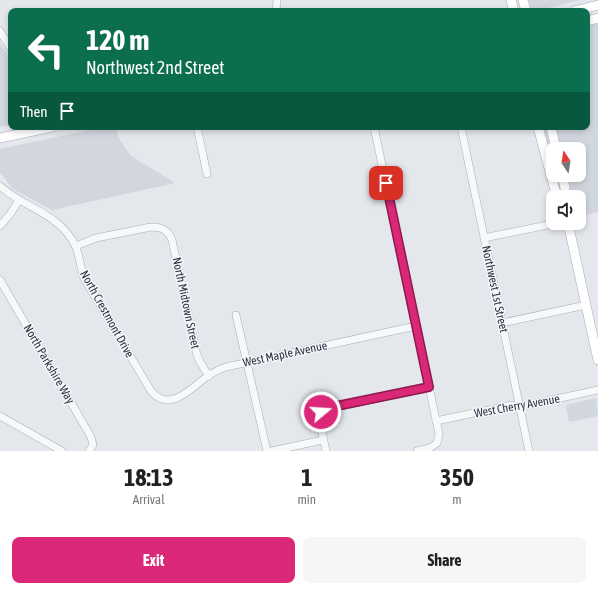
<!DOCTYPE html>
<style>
body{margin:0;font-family:"Asap Condensed",sans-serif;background:#f6f6f6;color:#222;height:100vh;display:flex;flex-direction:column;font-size:15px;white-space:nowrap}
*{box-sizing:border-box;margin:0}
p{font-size:13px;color:#767676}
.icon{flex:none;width:22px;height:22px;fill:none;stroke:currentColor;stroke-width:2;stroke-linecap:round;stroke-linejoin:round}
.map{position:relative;height:451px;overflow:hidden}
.drawer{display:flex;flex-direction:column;background:#fff;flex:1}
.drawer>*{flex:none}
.banner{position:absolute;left:8px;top:8px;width:582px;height:122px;border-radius:8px;box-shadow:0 2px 6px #0003;background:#0b6e4f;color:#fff;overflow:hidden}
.needle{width:26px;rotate:348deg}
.controls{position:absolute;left:546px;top:142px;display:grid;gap:8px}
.controls a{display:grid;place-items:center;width:40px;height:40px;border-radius:8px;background:#fff;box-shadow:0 2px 6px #0003;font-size:20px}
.pin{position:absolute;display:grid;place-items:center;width:34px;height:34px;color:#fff;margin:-17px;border-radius:8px;box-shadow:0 2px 6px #0006}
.me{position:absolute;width:44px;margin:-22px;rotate:72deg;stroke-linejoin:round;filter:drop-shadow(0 0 3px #0008)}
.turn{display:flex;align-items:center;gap:14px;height:84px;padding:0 12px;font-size:18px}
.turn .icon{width:52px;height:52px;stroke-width:2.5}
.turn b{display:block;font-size:28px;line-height:34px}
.then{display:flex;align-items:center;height:38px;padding:0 12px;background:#0003;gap:8px;font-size:15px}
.eta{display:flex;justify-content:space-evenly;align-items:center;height:68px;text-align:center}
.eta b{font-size:24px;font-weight:700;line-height:28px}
.primary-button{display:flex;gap:8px;margin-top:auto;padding:8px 12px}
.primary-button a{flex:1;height:46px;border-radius:8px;background:#db2777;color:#fff;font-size:16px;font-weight:700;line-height:46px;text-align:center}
.primary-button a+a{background:#f6f6f6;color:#222}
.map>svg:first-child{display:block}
</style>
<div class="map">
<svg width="598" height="451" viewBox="0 0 598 451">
<rect width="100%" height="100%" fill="#e4e7ec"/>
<!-- built -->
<g fill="#d2d6de" fill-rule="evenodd">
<polygon points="529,0 580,0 536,11 531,11"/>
<path d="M598 23V212L579 216V197H553V203L534 127H587V26ZM553 149H579V175H553Z"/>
<polygon points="0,43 11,60 11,125 0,127"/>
<polygon points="104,127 116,127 118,137 131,156 175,183 52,210 13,189 0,172 0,149"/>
<polygon points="596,398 598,416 569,422 566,405"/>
</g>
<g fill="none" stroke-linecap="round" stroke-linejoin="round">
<defs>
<g id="minor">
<polyline points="276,11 277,0"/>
<polyline points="0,31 11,49"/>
<polyline points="197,127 207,174"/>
<polyline points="374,127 439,434 437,443 430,448 417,451"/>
<polyline points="461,127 529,451"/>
<path d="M0 186C24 208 59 213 75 245 80 255 80 267 84 278L151 391C170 414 192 387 209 375 214 372 220 369 226 367L416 326"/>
<polyline points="0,226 11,213 19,200"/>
<polyline points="484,238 557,223"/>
<path d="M76 246 96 238 151 227C162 227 168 230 172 240L197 355 200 362 209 376"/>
<polyline points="0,280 91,437 93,445 89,451"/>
<polyline points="236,315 267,451"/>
<polyline points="502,323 586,305"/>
<polyline points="0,416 62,451"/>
<polyline points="436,421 512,405 519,407 598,390"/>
<polyline points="272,451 323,440"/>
<polyline points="326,451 319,419 320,415 323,410 429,387"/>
</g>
<g id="major">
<polyline points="511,0 514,11"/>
<polyline points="523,0 526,11"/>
<polyline points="574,11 598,5"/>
<polyline points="587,21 598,18"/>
<polyline points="538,127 555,190 559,197"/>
<polyline points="551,127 556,149"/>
<polyline points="0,138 52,127"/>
<polyline points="562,175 565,188 565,197"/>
<polyline points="568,223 598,360"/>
</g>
</defs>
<!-- minor casing -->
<use href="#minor" stroke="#a9aeb7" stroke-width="8"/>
<!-- major casing -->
<use href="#major" stroke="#a3abb8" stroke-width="10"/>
<!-- minor -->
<use href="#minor" stroke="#f7f8fa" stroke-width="7"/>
<!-- major -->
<use href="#major" stroke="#fff" stroke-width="9"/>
</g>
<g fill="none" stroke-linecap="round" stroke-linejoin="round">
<defs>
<polyline id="route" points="321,412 327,408 429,387 386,183"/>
</defs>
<!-- route casing -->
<use href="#route" stroke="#8e194d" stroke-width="10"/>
<!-- route -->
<use href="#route" stroke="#db2777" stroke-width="7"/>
</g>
<g text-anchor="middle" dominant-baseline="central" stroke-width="3" stroke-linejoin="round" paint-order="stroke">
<!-- street labels -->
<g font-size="12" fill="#2b3445" stroke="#f4f6f9">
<text transform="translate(495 289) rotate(78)">Northwest 1st Street</text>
<text transform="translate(186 303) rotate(78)">North Midtown Street</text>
<text transform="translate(107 314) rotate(61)">North Crestmont Drive</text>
<text transform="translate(285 354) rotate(-12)">West Maple Avenue</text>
<text transform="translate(49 364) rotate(60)">North Parkshire Way</text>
<text transform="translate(517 406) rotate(-10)">West Cherry Avenue</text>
</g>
</g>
</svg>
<div class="controls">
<a><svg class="needle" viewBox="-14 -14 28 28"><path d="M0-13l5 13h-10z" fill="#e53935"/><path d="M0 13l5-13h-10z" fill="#767676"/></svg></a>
<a><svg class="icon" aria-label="sound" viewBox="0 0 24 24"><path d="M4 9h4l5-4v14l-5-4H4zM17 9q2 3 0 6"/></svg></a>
</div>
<div class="pin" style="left:386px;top:183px;background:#d93025"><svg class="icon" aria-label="arrive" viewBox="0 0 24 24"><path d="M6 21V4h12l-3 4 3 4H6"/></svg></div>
<svg class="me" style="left:321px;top:412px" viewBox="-20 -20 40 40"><circle r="17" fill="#db2777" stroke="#fff" stroke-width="3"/><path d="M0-11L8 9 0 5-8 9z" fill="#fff"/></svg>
<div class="banner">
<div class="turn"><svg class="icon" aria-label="left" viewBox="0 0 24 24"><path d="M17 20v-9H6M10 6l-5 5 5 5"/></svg><div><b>120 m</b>Northwest 2nd Street</div></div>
<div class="then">Then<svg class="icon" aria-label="arrive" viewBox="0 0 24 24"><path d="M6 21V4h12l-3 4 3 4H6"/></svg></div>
</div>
</div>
<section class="drawer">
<div class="eta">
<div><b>18:13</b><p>Arrival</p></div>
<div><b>1</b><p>min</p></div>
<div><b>350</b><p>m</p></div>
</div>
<div class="primary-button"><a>Exit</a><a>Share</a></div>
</section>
